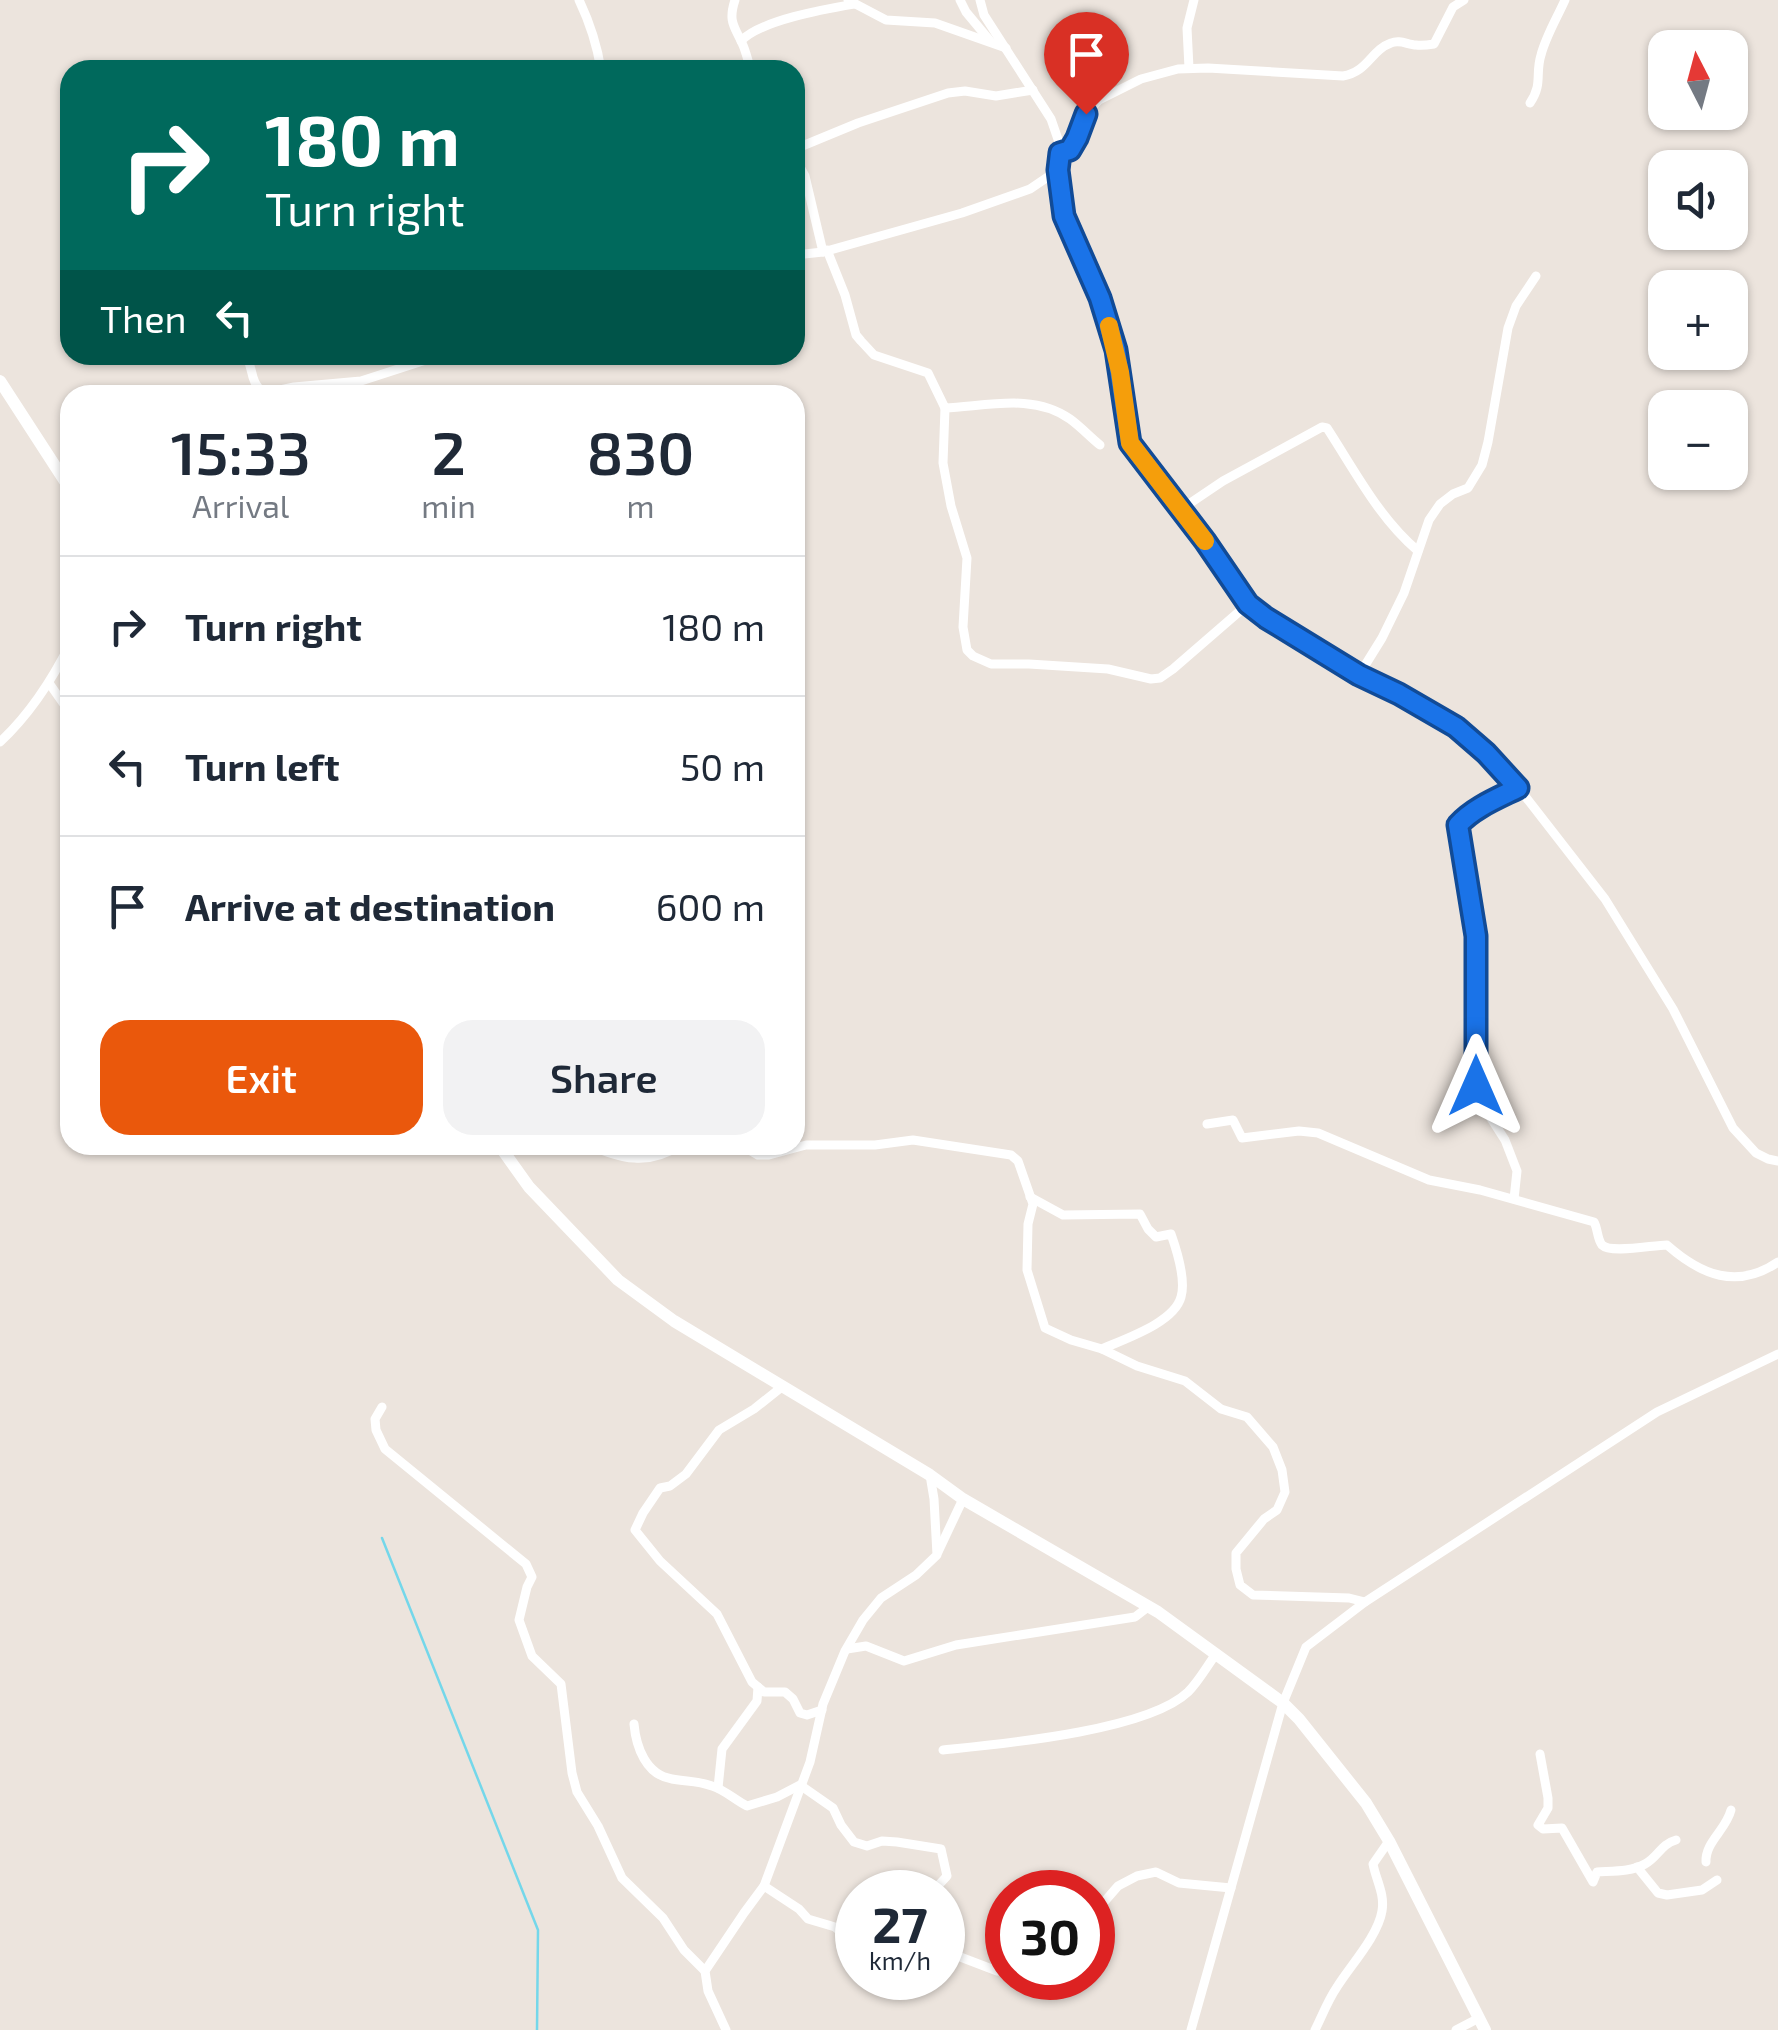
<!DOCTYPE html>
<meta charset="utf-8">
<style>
body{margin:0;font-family:"Exo 2",sans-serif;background:#f2f2f3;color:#1f2937;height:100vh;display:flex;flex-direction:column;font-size:38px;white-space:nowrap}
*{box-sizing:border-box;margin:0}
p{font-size:32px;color:#747a83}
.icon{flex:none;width:55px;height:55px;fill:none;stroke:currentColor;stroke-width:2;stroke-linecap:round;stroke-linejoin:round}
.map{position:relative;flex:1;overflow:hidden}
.sheet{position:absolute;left:60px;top:385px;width:745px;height:770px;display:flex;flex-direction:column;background:#fff;border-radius:30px;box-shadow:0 2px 8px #0004}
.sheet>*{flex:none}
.guide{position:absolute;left:60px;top:60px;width:745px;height:305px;border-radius:30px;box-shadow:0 2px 8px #0004;background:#00695c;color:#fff;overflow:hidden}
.needle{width:65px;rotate:354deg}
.controls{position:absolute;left:1648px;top:30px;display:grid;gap:20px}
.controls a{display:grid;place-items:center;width:100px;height:100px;border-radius:20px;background:#fff;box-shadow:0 2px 8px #0004;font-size:50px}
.speed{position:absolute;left:835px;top:1870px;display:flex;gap:20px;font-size:50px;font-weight:700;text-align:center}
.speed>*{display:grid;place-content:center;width:130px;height:130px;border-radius:50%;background:#fff;box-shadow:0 2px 8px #0004;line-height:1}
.speed small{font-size:25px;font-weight:400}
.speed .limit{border:15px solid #d22;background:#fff;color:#111}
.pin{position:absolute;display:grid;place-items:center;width:85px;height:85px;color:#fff;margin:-102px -42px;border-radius:50% 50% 50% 0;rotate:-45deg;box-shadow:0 0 10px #0007}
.pin .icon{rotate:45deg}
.me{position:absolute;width:110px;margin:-55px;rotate:0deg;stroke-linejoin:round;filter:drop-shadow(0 0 8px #0008)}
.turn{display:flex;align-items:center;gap:35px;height:210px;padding:0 40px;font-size:45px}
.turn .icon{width:130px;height:130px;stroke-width:2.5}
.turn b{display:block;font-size:70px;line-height:85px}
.then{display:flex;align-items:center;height:95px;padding:0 40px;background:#0003;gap:20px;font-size:38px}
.eta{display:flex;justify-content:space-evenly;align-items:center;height:170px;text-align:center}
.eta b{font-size:60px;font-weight:600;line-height:70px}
.primary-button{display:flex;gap:20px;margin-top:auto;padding:20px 40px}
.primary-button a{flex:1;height:115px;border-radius:30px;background:#ea580c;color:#fff;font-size:40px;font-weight:600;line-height:115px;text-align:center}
.primary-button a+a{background:#f2f2f3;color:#1f2937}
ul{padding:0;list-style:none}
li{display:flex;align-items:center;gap:30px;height:140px;padding:0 40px;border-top:2px solid #e0e1e3}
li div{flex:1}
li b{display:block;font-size:38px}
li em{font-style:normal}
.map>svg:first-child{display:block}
</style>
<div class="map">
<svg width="1778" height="2030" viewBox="0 0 1778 2030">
<rect width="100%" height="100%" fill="#ece4dd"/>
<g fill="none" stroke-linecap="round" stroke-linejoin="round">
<!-- stream -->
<polyline stroke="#74d7ea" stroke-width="2.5" points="382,1538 538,1930 537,2030"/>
<!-- street -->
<g stroke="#fff" stroke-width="9">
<path d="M579 0C590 23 597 44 601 70"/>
<path d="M735 0C728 21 734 26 742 43 746 51 748 62 751 70"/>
<polyline points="848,0 886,20 935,23 1006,48"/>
<polyline points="960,0 966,12 991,42"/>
<path d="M741 41C761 20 826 9 855 4"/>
<polyline points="1189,68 1187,28 1194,0"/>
<path d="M1530 103C1543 84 1535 74 1541 55 1546 36 1557 18 1565 0"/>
<polyline points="795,149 858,123 948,93 965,91 996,96 1033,90"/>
<path d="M1061 153 1070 150 1077 138 1086 114 1099 100 1141 79 1178 69 1208 68 1343 76C1368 72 1371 50 1391 43 1400 39 1408 45 1416 45 1422 46 1428 45 1434 44L1453 7 1464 0"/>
<polyline points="795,158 805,176 823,252"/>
<polyline points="1058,170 1064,216 1100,298 1116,350 1130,443 1205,541 1248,604 1266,618 1359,675 1399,694 1456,727 1486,753 1518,787 1605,899 1673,1009 1733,1128 1756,1153 1768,1159 1778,1161"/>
<path d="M827 250 845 295 856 335 861 341 874 355 928 373 945 408C987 406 1034 393 1070 419 1081 427 1090 437 1100 445"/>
<polyline points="795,255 823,252 962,213 1030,189 1058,170 1061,148 1051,119 984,15 980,0"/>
<path d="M246 355C255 373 248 379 265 395"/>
<polyline points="274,395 280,390 294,387 361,381 432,358 467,360 473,355"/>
<polyline points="945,408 943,463 951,506 967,558 963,627 967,650 973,656 991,664 1029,664 1108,669 1151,679 1160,678 1173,669 1248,604"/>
<path d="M1180 510 1223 481 1322 427 1327 428C1355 471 1379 518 1418 551"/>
<polyline points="1359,675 1382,638 1404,593 1429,520 1440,504 1453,494 1468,488 1482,465 1488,442 1508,328 1516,306 1536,276"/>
<polyline points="49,683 70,713"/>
<path d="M0 742C30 714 52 680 70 644"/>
<path d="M1207 1124 1233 1120 1242 1138 1299 1131 1318 1133 1429 1180 1480 1190 1594 1222C1598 1229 1597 1239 1602 1245 1611 1254 1653 1245 1667 1245 1701 1275 1737 1290 1778 1262"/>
<path d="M588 1145C622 1158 647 1167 680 1145"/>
<polyline points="741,1145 758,1155 769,1155 806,1145 875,1145 913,1140 1011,1155 1018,1161 1033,1204 1028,1224 1027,1270 1045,1328 1071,1340 1102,1349 1137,1366 1185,1381 1221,1409 1247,1417 1273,1447 1282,1470 1285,1492 1277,1510 1264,1519 1236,1553 1236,1569 1240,1585 1253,1595 1349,1598 1365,1602"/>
<path d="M1030 1197 1063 1215 1140 1214 1148 1229 1156 1237 1171 1234C1177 1251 1186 1280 1181 1297 1174 1323 1124 1339 1102 1349"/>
<path d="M1514 1199 1517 1171 1505 1140 1485 1109 1476 1085V936L1458 825C1473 808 1498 798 1518 787"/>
<polyline points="783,1386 754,1409 719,1430 686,1474 670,1486 660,1488 643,1513 635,1530 660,1561 717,1614 752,1682 764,1692 785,1692 793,1699 800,1713 807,1715 822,1710"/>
<polyline points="382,1407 375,1419 376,1430 385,1449 526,1564 532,1577 527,1587 519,1620 532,1656 561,1684 572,1773 577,1792 598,1826 622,1878 663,1918 684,1950 705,1971"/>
<polyline points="938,1552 963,1499"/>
<polyline points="847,1649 866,1646 904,1661 956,1645 1135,1617 1148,1607"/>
<path d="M634 1724C636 1747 646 1775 672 1779 687 1782 696 1780 712 1786 725 1790 735 1800 747 1806L777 1797 800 1785 833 1808 841 1825 854 1842 867 1846 882 1841 897 1842 941 1849 947 1876 935 1889V1892"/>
<path d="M943 1750C1001 1744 1147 1731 1188 1692 1199 1681 1207 1666 1216 1654"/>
<path d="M1540 1754 1548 1798V1808L1538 1825 1543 1829 1562 1828 1593 1882 1597 1872C1613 1871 1631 1872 1645 1864 1658 1857 1661 1844 1676 1840"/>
<polyline points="718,1788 722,1749 757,1701 758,1687"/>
<path d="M1706 1862C1705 1842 1726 1830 1731 1810"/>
<polyline points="1637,1867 1658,1893 1667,1895 1702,1890 1717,1880"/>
<polyline points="764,1886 799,1909 808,1919 835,1927 848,1938 858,1943"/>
<polyline points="1092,1916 1118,1886 1137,1876 1156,1872 1179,1883 1231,1888"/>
<polyline points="942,1950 997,1971 1008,1971"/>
<polyline points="726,2030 708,1991 705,1971 744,1913 764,1886 810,1762 823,1704 845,1651 863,1620 881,1598 916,1575 937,1555 934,1499 930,1475"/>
<polyline points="1191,2030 1283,1703 1306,1647 1365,1602 1657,1412 1778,1354"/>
<path d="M1315 2030C1322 2016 1328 2000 1337 1987 1350 1966 1378 1936 1382 1911 1385 1894 1376 1880 1373 1864L1389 1841"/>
<polyline points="1456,2030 1479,2018"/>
</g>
<!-- secondary -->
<g stroke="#fff" stroke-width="12">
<polyline points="0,381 70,489"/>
<polyline points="499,1145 529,1187 618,1280 674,1321 930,1475 963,1499 1158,1612 1283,1703 1299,1719 1366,1803 1389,1841 1485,2030"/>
</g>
</g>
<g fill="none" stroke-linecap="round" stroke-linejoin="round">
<defs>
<path id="route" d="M1086 114 1077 138 1070 150 1060 153 1058 170 1064 216 1100 298 1116 350 1130 443 1205 541 1248 604 1266 618 1359 675 1399 694 1456 727 1486 753 1518 788C1498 798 1473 808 1458 825L1476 936V1086"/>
</defs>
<!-- route casing -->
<use href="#route" stroke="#114b97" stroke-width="25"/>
<!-- route -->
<use href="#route" stroke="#1a73e8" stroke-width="18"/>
<!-- slow -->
<polyline stroke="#f59e0b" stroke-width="18" points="1109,326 1120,372 1130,443 1205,541"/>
</g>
</svg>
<div class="controls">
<a><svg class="needle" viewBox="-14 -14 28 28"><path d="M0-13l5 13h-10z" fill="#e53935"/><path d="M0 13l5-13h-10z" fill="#747a83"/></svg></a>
<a><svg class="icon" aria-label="sound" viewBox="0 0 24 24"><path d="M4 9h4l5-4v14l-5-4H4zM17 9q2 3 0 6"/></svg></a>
<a>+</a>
<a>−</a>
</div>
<div class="speed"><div>27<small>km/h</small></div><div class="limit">30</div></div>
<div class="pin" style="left:1086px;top:114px;background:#d93025"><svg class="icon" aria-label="arrive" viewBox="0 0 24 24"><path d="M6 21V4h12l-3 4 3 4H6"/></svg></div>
<svg class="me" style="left:1476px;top:1086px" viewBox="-20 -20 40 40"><path d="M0-17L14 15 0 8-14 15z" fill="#1a73e8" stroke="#fff" stroke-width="4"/></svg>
<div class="guide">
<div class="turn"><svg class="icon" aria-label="right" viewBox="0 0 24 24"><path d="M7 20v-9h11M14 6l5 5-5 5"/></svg><div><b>180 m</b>Turn right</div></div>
<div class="then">Then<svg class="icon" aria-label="left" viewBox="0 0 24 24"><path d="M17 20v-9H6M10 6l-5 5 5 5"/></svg></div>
</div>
<section class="sheet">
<div class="eta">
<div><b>15:33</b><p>Arrival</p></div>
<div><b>2</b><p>min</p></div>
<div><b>830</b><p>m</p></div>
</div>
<ul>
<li><svg class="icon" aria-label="right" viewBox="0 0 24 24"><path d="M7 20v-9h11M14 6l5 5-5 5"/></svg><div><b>Turn right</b></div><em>180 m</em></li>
<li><svg class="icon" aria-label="left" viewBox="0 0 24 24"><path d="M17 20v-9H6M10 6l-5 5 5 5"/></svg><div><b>Turn left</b></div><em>50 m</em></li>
<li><svg class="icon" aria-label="arrive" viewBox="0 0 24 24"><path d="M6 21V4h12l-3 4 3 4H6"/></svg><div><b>Arrive at destination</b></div><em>600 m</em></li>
</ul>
<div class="primary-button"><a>Exit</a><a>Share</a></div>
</section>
</div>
